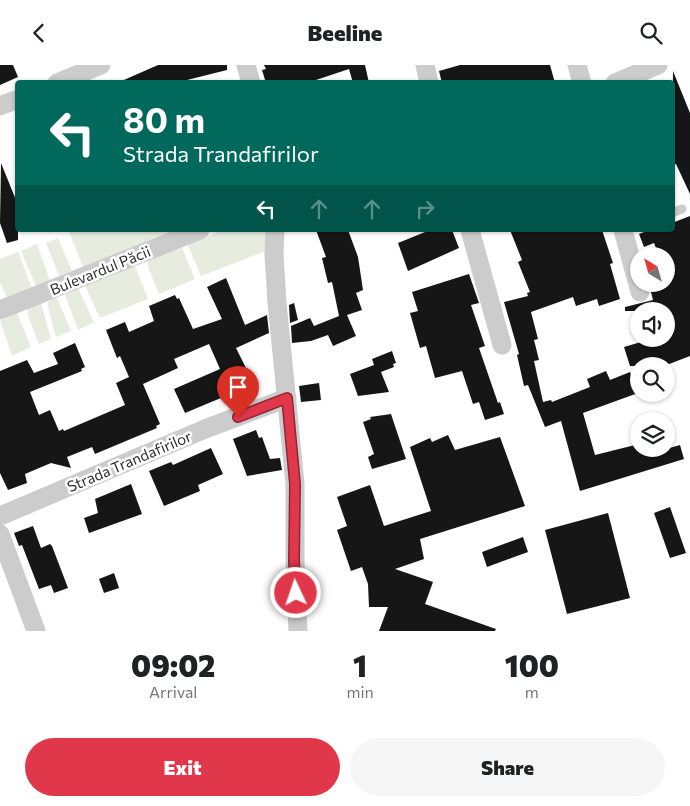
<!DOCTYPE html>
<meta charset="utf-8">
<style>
body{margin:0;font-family:Commissioner,sans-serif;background:#f6f6f6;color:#202124;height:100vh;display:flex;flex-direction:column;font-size:19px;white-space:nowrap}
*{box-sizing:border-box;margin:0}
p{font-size:16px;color:#757577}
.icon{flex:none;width:28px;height:28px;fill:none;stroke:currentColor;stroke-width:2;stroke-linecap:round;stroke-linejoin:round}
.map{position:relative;height:566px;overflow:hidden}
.sheet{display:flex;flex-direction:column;background:#fff;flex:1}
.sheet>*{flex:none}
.hud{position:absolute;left:15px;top:15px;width:660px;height:152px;border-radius:5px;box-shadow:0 1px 4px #0004;background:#00695c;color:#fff;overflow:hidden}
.needle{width:32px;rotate:323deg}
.buttons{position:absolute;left:630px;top:182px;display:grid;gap:10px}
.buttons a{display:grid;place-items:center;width:45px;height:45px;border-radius:50%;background:#fff;box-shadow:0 1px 4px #0004;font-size:25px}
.pin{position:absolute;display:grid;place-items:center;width:42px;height:42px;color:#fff;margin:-51px -21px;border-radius:50% 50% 50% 0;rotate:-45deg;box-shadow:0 0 5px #0007}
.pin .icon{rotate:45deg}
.me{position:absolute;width:55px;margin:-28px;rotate:357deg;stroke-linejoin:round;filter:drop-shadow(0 0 4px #0008)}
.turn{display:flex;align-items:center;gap:18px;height:105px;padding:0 25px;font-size:22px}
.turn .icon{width:65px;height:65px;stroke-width:2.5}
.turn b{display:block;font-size:35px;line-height:42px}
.lanes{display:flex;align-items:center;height:48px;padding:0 25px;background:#0003;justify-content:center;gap:25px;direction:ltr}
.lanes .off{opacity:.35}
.eta{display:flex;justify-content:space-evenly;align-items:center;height:85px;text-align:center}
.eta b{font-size:30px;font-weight:800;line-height:35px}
.button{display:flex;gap:10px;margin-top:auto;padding:10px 25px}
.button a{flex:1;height:58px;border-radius:30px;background:#e1374b;color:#fff;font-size:20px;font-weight:800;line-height:58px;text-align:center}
.button a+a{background:#f6f6f6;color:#202124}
header{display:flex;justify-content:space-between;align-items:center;height:65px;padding:0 25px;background:#fff;font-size:22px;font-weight:800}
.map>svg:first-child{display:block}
</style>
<header><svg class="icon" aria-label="back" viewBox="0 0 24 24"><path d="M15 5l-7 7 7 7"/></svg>Beeline<svg class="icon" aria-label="search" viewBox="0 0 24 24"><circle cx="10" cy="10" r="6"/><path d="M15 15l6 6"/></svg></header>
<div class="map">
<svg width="690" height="566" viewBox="0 0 690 566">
<rect width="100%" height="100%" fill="#fff"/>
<!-- green -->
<g fill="#e6ecde">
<polygon points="74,165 174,165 83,202 69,167"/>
<polygon points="222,165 266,165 270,172 268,185 201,211 188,180"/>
<polygon points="58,173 72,206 59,211 46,178"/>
<polygon points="37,179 50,216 36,221 21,186"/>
<polygon points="182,183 195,214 159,229 148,202 148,195"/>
<polygon points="18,187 32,223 7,233 0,217 0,194"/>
<polygon points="133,201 136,203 148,234 100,253 85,221"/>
<polygon points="78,223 94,257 78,265 65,229"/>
<polygon points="56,231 71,266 56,272 47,238"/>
<polygon points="41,238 51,274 39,279 28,251 27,243"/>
<polygon points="17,248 31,282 12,291 0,256"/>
</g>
<!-- building -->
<g fill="#161616">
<polygon points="0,0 13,0 18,12 0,20"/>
<polygon points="158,0 227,0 227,5 175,18 117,18"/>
<polygon points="264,0 365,0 369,18 353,18 349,4 307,18 266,18 262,5 266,4"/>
<polygon points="460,0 550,0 555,18 442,18 439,6"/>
<polygon points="673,6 690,48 690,129 676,99 672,100"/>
<polygon points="1,98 18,140 18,175 7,178 0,158"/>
<polygon points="690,151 690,291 664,301 630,301 624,282 651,274 666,274 666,246 625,246 625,242 653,235 649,219 666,219 666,191 659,191 654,178 644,182 639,169 649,165 672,165 672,158"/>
<polygon points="316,165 348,165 358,192 363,225 356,228 362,245 347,250 356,271 333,281 328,270 311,276 292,278 291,261 310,253 314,261 339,251 332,217 328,218 322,193 326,192"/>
<polygon points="430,165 452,165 459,183 408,206 398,178"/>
<polygon points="510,165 602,165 613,198 610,199 620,234 599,241 597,234 576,241 573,232 531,247 538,274 534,275 539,295 534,296 543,337 551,335 552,337 590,322 587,314 606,306 610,315 630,307 638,328 583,348 595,390 639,379 639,384 666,384 680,380 684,394 580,426 561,356 545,362 528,320 524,321 517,290 519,289 504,237 528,231 527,228 530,227 518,197 522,195"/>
<polygon points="469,209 479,238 471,240 485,281 479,283 498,338 500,337 504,349 485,355 479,337 473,339 462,306 435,313 426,281 420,283 410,248 418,246 412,227"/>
<polygon points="226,213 245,260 267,250 269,268 236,283 251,313 226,325 228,330 185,348 174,324 220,304 209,279 174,294 178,303 143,319 160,359 156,361 157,363 95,389 92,382 67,392 71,403 51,398 25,409 27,418 8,425 0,408 0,306 27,295 34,308 58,299 53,288 75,278 85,302 81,304 82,306 30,327 39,350 50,345 59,366 63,364 64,366 125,340 116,318 129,312 120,291 117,293 106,265 125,257 129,267 154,256 149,241 175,230 177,234 179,233 193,264 222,254 207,222"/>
<polygon points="294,238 298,255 290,258 289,240"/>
<polygon points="392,286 396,298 393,299 394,302 381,307 389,327 358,331 350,309 374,300 372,294"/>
<polygon points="319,318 321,335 301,337 299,321"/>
<polygon points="391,349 406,394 372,404 368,392 374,389 363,357 371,354 370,352"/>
<polygon points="256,365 259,373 262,372 270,394 280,393 282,405 247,411 233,374"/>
<polygon points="448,370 455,385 500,372 525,441 420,474 424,494 395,504 433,517 425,539 496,564 495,566 379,566 388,542 369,542 368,519 362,502 351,506 337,465 347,461 337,432 370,420 384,461 431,446 410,382 430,373 432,377"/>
<polygon points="211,383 223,409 198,420 200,426 164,441 149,406 171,397 173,400"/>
<polygon points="131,419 142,449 89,468 84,453 98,448 95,434"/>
<polygon points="670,442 686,488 670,493 654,448"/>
<polygon points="608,448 630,533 567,549 545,465"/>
<polygon points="33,461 41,483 50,479 52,481 68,523 54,528 51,520 39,524 22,480 19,481 14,468"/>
<polygon points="523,472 528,487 487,502 482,487"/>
<polygon points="114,508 119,523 104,528 99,514"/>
</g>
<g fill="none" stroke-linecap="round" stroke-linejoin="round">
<!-- lane -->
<polyline stroke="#ccc" stroke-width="9" points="672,148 682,144"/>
<!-- street -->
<g stroke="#ccc" stroke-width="19">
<polyline points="246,0 251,18"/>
<polyline points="425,0 429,18"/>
<polyline points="577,0 582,18"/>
<polyline points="57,18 101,0"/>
<polyline points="615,18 658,0"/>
<polyline points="0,41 18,34"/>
<polyline points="275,165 274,190 277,238 295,419 295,497 298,566"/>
<polyline points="470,165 502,280"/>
<polyline points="623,165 640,227"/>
<polyline points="0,245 200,165"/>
<polyline points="0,451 205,364 287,333"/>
<polyline points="0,469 36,566"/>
</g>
</g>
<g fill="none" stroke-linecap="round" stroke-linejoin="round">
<defs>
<polyline id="route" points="238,352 287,333 295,419 294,497 296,528"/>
</defs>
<!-- route casing -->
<use href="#route" stroke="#922431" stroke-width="12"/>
<!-- route -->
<use href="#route" stroke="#e1374b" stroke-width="9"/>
</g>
<g text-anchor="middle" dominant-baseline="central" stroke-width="5" stroke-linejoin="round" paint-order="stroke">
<!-- street labels -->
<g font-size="15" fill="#2f2f2f" stroke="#fff">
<text transform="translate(100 205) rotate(-22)">Bulevardul Păcii</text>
<text transform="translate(129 396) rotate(-23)">Strada Trandafirilor</text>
</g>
</g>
</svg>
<div class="buttons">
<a><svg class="needle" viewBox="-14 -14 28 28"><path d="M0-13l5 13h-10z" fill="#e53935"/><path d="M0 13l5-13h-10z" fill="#757577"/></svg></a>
<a><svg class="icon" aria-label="sound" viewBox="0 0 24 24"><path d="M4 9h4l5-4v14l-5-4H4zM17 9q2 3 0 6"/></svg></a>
<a><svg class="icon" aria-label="search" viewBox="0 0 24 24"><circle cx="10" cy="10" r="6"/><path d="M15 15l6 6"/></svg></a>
<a><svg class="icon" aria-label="layers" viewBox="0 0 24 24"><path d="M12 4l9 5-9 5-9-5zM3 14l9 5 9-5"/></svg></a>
</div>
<div class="pin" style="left:238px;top:352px;background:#d93025"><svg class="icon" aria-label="arrive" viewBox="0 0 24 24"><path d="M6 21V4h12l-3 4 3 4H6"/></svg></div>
<svg class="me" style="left:296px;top:528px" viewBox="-20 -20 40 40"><circle r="17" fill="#e1374b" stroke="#fff" stroke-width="3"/><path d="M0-11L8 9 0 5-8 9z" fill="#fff"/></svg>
<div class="hud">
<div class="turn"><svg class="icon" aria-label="left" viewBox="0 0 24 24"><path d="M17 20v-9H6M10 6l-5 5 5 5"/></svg><div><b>80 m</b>Strada Trandafirilor</div></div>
<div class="lanes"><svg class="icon" aria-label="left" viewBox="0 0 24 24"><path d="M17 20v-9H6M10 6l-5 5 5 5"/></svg><svg class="icon off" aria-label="ahead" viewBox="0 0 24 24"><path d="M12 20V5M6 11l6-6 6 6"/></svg><svg class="icon off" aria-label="ahead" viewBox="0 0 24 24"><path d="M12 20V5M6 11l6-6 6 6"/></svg><svg class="icon off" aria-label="right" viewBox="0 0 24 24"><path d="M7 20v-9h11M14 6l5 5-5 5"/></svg></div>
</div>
</div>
<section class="sheet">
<div class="eta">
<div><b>09:02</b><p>Arrival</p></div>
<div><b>1</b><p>min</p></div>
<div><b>100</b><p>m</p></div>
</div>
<div class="button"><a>Exit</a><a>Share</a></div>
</section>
